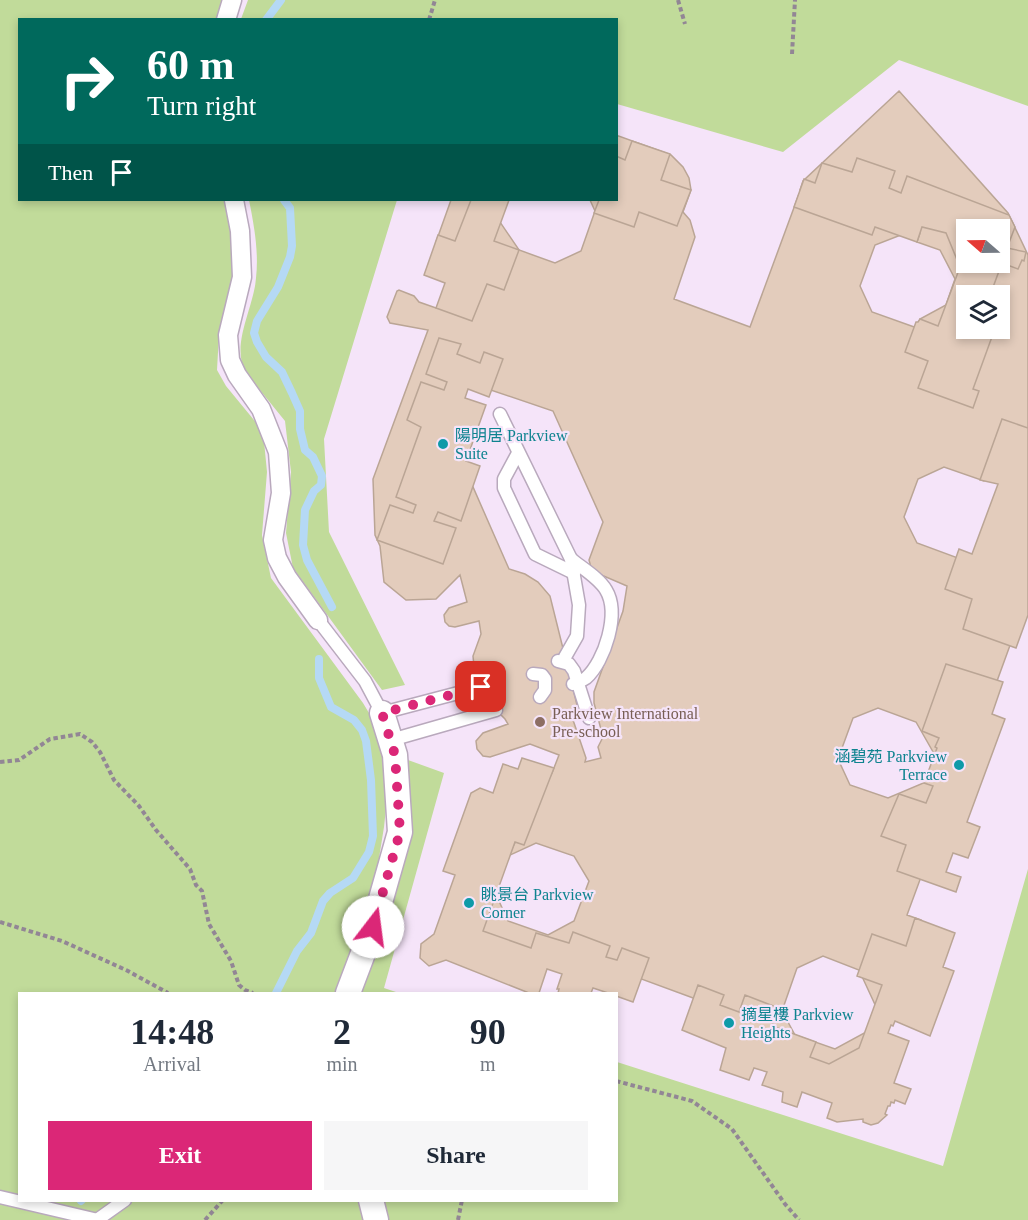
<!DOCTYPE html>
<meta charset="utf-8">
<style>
body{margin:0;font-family:"Times New Roman","Noto Sans TC",serif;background:#f6f6f7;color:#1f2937;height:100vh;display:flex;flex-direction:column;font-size:22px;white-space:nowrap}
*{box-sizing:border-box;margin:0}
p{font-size:20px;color:#747a83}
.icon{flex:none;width:33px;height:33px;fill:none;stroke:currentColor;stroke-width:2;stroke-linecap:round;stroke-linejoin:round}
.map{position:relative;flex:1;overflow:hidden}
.panel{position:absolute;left:18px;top:992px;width:600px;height:210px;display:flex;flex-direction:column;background:#fff;border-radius:0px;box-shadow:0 3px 9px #0003}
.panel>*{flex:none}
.hud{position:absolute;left:18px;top:18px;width:600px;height:183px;border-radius:0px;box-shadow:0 3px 9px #0003;background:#00695c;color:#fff;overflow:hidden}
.needle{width:39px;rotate:290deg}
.fabs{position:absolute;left:956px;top:219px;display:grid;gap:12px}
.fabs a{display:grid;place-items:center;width:54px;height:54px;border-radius:0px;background:#fff;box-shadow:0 3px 9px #0003;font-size:30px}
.pin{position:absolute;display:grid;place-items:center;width:51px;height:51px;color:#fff;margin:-26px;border-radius:12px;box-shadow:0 3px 9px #0006}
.me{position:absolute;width:66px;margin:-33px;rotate:15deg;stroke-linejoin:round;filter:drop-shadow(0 0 4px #0008)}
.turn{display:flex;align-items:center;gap:21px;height:126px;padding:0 30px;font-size:27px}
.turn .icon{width:78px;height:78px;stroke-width:2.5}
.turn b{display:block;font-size:42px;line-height:51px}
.then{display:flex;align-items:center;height:57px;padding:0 30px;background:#0003;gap:12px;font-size:22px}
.eta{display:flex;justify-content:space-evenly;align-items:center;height:102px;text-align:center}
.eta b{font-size:36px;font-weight:700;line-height:42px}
.primary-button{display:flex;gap:12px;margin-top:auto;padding:12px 30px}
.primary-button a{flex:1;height:69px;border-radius:0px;background:#db2777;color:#fff;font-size:24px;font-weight:700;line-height:69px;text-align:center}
.primary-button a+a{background:#f6f6f7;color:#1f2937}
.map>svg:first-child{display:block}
</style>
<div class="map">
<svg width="1028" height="1220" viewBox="0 0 1028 1220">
<rect width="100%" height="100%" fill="#f5e4f9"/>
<!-- green -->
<g fill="#c1db9a">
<polygon points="0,0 223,0 217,19 20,20 20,200 225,200 231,232 233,276 219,334 217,370 226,386 263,431 267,472 262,535 271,578 363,703 378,728 385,764 387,799 384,827 375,883 336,993 20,993 20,1200 360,1200 365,1220 0,1220"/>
<polygon points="248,0 1028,0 1028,106 899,60 783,152 617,104 616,20 241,19"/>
<path d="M249 200H397L324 439 329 532 405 685 382 690 293 568 286 533 291 472 285 421 246 373C230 345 254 308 256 278 259 252 254 225 249 200Z"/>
<path d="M408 760 444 773 384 988 399 993H360C369 957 388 924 397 889 409 847 411 803 408 760Z"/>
<polygon points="1028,869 1028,1220 389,1220 384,1200 616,1200 617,1062 943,1166"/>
</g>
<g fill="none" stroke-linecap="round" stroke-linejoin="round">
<!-- stream -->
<g stroke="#b5d9f5" stroke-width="8">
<polyline points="266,20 281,0"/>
<polyline points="284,200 290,208 292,246 290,257 278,287 257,321 254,333 257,342 266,357 282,372 292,393 300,411 300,429 305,450 313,457 322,476 321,485 314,491 305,510 303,545 307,560 332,607"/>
<polyline points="276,993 297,951 311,933 323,901 330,893 353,878 369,852 373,836 371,780 366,741 362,730 354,720 331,707 319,678 319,659"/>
<polyline points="81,1201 82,1200"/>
</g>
</g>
<!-- building -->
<g fill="#e3ccbc" stroke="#baa595" stroke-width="1.5" fill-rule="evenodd">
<path d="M899 91 1008 213 1028 255V473L1006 465 984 481 944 467 918 479 904 517 917 543 1028 584V596L993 692 936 757 916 722 878 708 853 718 838 759 850 785 888 798 928 781 953 790 907 915 921 920 884 1024 859 970 823 956 797 968 782 1011 795 1035 835 1049 866 1032 861 1097 704 1002 639 978 624 993 476 939 494 890 508 921 548 935 574 921 589 881 574 856 536 843 508 856 552 773 559 755 530 744 490 757 483 756 477 749 476 741 483 733 508 724 505 719 486 700 475 677 473 656 481 634 479 621 455 627 449 626 445 622 444 615 449 608 467 602 460 575 436 599 406 600 384 582 380 546 375 535 373 479 428 330 390 323 387 317 397 291 399 290 414 296 419 302 436 308 470 294 498 219 519 250 555 263 581 251 595 211 590 200H616V135L671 155 683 167 689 178 691 190 683 212 690 220 695 237 674 299 750 327 799 194 906 233 875 245 860 286 872 312 917 328 920 319 946 305 955 279 940 250 917 242 920 233 800 190 803 181ZM966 230H999V262H966ZM966 296H999V328H966ZM464 381 553 411 603 522 589 560 592 571 627 586 623 611 594 692V703L603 737 598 747 601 758 585 762 586 758 572 717 579 713 550 596 538 582 525 574 509 569 473 487 439 448Z"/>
<polygon points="632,141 670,154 661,180 691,190 677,226 639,212 634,227 594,213 599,200 616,200 616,156 625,160"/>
<path d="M857 158 895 171 889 188 901 193 907 176 1009 215 1015 227 1007 248 1026 252 1024 261 1022 260 1018 269 1002 263 992 290 1000 294 999 297 966 296V328H999V317L1005 319 999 336 993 334 973 389 979 391 973 408 918 388 928 361 905 352 916 322H918L920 319 938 326 960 267 946 233 922 227 917 242 875 227 872 235 794 207 804 179 815 183 822 163 852 172ZM966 230H999V262H966Z"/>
<polygon points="451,200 509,200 470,254 436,242"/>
<polygon points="471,200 509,200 494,241 519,250 504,290 487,284 472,321 436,308 445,283 424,275 438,235 455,241"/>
<polygon points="439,338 461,344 457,354 480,363 484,352 503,359 489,397 468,389 465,398 486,405 466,461 480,466 461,521 438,512 434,521 456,528 443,564 377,540 390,505 413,513 416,505 396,497 421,427 407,420 421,382 444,390 447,382 426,374"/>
<polygon points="1002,419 1028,428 1028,615 1016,648 963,629 972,599 945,589 959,549 972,554 998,484 980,480"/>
<polygon points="946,664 1003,682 992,714 1005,719 967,822 980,827 968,858 953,853 946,872 961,877 956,892 897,871 906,845 881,836 899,794 926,803 933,786 924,783 937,748 935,747 939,738 922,731"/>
<polygon points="522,758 554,768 524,845 515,842 483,931 531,948 536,933 569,943 573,932 610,946 606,957 617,960 622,948 649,958 633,1002 616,996 616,993 608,993 593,988 591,993 558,993 559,989 557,989 562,974 547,969 539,993 529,993 446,960 429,966 420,958 421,944 434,934 455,875 443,871 471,793 480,788 493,793 503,764 518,769"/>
<polygon points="915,918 955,933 943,967 954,971 930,1036 895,1021 893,1026 891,1025 888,1033 909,1041 894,1083 911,1089 905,1104 895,1100 894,1103 891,1102 890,1106 888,1106 885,1114 887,1115 878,1123 871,1125 863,1122 863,1119 837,1122 827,1118 832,1103 802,1092 797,1107 782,1102 783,1092 762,1085 767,1072 754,1068 749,1080 720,1070 726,1048 682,1030 698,985 724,995 720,1005 739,1012 745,995 776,1007 772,1026 816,1042 810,1057 829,1064 859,1048 882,985 857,976 872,934 906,946"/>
</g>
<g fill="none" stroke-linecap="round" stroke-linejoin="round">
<defs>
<g id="service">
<polyline points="500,414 571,559 579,605 577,636 565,657"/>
<polyline points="518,453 504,479 504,488 535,554 574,573"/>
<path d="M571 559C582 568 599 578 606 590 620 613 605 661 586 678 582 681 577 682 573 684"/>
<polyline points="318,620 365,681 382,713 481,687"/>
<polyline points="558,661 569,664 574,671 589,718"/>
<polyline points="533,674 542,675 545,679 545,690 540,697"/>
<polyline points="391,740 496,710"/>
<polyline points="0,1197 98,1220"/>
<polyline points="97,1220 125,1200"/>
</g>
<g id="pedestrian">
<polyline points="226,20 232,0"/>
<polyline points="234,200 240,231 242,277 228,335 230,360 237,375 261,409 278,452 281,493 273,540 277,558 287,577 318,620"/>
</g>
<g id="minor">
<polyline points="348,993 373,927 400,832 395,755 382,713"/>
<polyline points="371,1200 376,1220"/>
</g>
</defs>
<!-- service casing -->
<use href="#service" stroke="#b9a9bd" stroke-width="15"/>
<!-- pedestrian casing -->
<use href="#pedestrian" stroke="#b9a9bd" stroke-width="21"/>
<!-- minor casing -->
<use href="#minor" stroke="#b9a9bd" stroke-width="27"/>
<!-- path -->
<g stroke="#928695" stroke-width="4" stroke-dasharray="4.5 3" stroke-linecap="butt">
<polyline points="678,0 685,24"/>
<polyline points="429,20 435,0"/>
<polyline points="792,54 795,0"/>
<polyline points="0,762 19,760 50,739 80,734 92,742 100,752 114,780 139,806 156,830 190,869 196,885 202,891 209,924 231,961 239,985 245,990 253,993"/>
<polyline points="0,922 62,941 126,970 168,993"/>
<polyline points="616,1081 692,1101 732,1129 785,1204 799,1220"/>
<polyline points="205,1220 223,1200"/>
<polyline points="458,1220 462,1200"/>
</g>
<!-- service -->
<use href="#service" stroke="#fff" stroke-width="12"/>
<!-- pedestrian -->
<use href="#pedestrian" stroke="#fff" stroke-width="18"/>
<!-- minor -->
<use href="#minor" stroke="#fff" stroke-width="24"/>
</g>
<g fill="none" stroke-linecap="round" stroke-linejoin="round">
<!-- route -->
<polyline stroke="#db2777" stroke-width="10" stroke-dasharray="0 18" points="373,927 400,832 395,755 382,713 481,687"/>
</g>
<!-- markers -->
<g fill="#0f9aa8" stroke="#f5e4f9" stroke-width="2">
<circle cx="443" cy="444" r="6"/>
<circle cx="959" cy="765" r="6"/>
<circle cx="469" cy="903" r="6"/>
<circle cx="729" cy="1023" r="6"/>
</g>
<circle fill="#8d6e63" stroke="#f5e4f9" stroke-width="2" cx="540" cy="722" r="6"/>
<g text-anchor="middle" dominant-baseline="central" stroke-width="4.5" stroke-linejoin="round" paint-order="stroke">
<!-- culture labels -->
<g font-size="16" fill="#0d838f" stroke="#f5e4f9" text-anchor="start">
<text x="455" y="435">陽明居 Parkview<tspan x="455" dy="18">Suite</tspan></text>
<text x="947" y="756" text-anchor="end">涵碧苑 Parkview<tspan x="947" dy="18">Terrace</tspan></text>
<text x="481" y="894">眺景台 Parkview<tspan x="481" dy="18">Corner</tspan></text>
<text x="741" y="1014">摘星樓 Parkview<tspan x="741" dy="18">Heights</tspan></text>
</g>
<!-- education labels -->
<g font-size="16" fill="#785e54" stroke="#f5e4f9" text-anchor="start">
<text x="552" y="713">Parkview International<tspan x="552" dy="18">Pre-school</tspan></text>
</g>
</g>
</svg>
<div class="fabs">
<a><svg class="needle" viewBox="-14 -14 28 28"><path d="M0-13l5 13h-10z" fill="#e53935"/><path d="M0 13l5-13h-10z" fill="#747a83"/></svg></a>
<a><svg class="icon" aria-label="layers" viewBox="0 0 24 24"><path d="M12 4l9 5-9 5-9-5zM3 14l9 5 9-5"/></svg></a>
</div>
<div class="pin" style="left:481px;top:687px;background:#d93025"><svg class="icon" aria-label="arrive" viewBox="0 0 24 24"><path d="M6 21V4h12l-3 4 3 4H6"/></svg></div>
<svg class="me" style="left:373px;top:927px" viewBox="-20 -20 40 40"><circle r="19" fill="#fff"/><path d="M0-13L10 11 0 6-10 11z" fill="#db2777"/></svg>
<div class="hud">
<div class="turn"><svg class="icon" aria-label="right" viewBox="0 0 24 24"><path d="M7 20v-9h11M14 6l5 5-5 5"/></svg><div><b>60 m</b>Turn right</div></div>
<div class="then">Then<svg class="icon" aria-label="arrive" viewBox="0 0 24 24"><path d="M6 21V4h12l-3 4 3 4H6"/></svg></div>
</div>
<section class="panel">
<div class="eta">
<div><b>14:48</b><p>Arrival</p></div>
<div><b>2</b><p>min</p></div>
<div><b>90</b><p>m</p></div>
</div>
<div class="primary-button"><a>Exit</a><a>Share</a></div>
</section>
</div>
